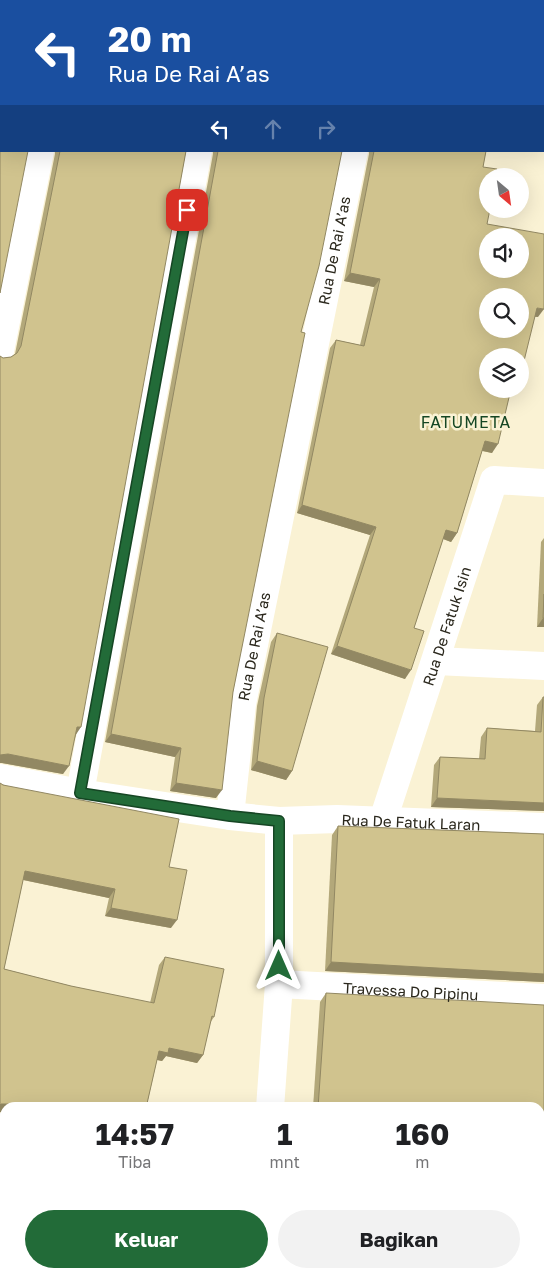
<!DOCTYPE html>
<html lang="id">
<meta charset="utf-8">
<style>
body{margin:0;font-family:"Golos Text",sans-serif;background:#f2f2f2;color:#202124;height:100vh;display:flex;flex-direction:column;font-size:19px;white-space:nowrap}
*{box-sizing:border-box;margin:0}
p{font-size:16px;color:#757577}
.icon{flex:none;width:28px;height:28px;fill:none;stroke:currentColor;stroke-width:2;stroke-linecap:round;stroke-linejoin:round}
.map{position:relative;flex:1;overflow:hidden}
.drawer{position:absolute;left:0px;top:1102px;width:545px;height:176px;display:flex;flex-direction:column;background:#fff;border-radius:15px 15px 0 0;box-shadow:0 5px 20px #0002}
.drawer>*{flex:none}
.top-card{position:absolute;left:0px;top:0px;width:545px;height:152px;box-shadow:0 5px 20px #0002;background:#1a4fa0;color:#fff;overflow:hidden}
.needle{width:32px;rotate:151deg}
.buttons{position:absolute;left:479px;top:168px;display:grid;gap:10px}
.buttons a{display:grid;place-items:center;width:50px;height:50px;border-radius:50%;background:#fff;box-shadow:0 5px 20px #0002;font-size:25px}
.pin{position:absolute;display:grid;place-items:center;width:42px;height:42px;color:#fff;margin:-21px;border-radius:10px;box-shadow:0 2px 8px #0006}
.me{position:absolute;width:55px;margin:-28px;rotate:0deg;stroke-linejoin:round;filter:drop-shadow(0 0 4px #0008)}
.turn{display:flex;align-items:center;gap:18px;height:105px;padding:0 25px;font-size:22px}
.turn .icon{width:65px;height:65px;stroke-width:2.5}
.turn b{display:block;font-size:35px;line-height:42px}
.lanes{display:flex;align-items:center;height:48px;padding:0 25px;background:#0003;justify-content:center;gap:25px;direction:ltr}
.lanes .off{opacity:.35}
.eta{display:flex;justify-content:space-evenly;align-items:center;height:85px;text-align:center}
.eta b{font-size:30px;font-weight:700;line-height:35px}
.button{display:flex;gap:10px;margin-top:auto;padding:10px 25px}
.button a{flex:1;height:58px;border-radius:30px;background:#226b38;color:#fff;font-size:20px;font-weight:700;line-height:58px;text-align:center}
.button a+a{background:#f2f2f2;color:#202124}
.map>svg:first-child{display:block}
</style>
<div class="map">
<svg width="544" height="1278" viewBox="0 0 544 1278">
<rect width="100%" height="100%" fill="#faf2d4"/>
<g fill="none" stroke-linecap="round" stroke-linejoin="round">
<!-- minor -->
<g stroke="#fff" stroke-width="28">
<polyline points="134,0 139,1"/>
<polyline points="69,1 70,0"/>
<polyline points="0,351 40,151"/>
<polyline points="436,661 544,666"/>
<polyline points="0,778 80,793 230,816"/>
<polyline points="80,793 198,151"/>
<path id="s1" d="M383 820 494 480 544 483"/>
<path id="s2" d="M279 821 337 819 544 827"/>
<path id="s3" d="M279 984 544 998"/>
<path id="s4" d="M270 1108 279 984V821L230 816 242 704 354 151"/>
<polyline points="0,1127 5,1128"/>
<polyline points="540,1162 544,1163"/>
<polyline points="251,1278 252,1274"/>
</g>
</g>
<!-- wall -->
<g fill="#b3a87a">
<polygon points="55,151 186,151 76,735 63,774 2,763 0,763 0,356 3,358 11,357 15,354 55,154"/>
<polygon points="213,151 342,151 301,332 233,692 216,798 170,791 175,757 105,742 213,154"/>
<polygon points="369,151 486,151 483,167 487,224 538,317 535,317 520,356 492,453 482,451 457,533 451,542 443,539 414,628 405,679 331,654 370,535 297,513 330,348 336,340 360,345 374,287 344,281 369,154"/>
<polygon points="544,538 544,627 537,627 541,542"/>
<polygon points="277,633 292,771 286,780 251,770 257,706 271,642"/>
<polygon points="543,697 544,697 544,811 431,807 434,765 440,757 479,759 481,737 487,728 535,731 537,705"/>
<polygon points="0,783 169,867 171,928 105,916 109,898 23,880 4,969 71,986 150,1003 159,965 165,957 214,1017 210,1023 203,1055 197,1063 166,1056 162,1061 157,1060 146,1108 5,1108"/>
<polygon points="338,826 544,834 544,982 325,971 332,835"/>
<polygon points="326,993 540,1108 313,1108 320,1002"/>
<polygon points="167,1274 242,1274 244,1278 167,1278"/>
<rect x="267" y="1274" width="97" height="4"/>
<polygon points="489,1274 540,1274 544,1278 489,1278"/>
</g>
<!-- shaded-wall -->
<g fill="#928863">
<polygon points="350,273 380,279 374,287 344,281"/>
<polygon points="537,308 544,309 538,317 532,316"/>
<polygon points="485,441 498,444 492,453 479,450"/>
<polygon points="302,505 376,527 370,535 297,513"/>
<polygon points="446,530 457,533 451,542 441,538"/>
<polygon points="543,618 544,618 544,627 537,627"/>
<polygon points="337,646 411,670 405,679 331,654"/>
<polygon points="77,727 81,727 75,736"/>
<polygon points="111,734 181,748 175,757 105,742"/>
<polygon points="8,754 69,766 63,774 2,763 0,763 0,755"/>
<polygon points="257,761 292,771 286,780 251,770"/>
<polygon points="176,783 222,790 216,798 170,791"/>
<polygon points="437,798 544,803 544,811 431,807"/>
<polygon points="25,871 115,889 109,898 19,879"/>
<polygon points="111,908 177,920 171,928 105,916"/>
<polygon points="331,962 544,974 544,982 325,971"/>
<polygon points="169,1048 203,1055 197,1063 166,1056 162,1061 153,1059 159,1051"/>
<polygon points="1,1104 14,1104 12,1108 5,1108 5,1113 0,1112 0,1105"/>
<polygon points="542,1138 544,1139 544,1148 540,1147 540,1140"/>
<polygon points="494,1274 516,1274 544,1275 544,1278 491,1278"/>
</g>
<!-- building -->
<g fill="#d0c38e" stroke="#928863" fill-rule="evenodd">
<polygon points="0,0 62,0 62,1 1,1 1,151 28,151 0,293"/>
<rect x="88" y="0" width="40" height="1"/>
<rect x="181" y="0" width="215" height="1"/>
<polygon points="60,151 186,151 81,727 77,727 69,766 8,754 0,755 0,356 3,358 11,357 17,353 21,346"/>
<polygon points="218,151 342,151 319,266 301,332 305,333 233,692 222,790 176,783 181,748 111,734"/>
<path d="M374 151H486L483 167 497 169 496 176H488V209H490L487 224 544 234V309L537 308 523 365 520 364V356H488V389H511L498 444 485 441 457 533 446 530 414 628 424 631 411 670 337 646 376 527 302 505 336 340 364 346 380 279 350 273ZM488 236H520V269H488ZM488 296H520V329H488Z"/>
<polygon points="544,594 544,618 543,618"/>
<polygon points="277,633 328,647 292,771 257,761 264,698"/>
<polygon points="543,697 544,697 544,803 437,798 440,757 485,759 487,728 541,732"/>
<polygon points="0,783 3,785 179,819 169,867 187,870 177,920 111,908 115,889 25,871 4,969 71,986 154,1003 165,957 224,969 214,1017 212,1016 203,1055 169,1048 168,1053 159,1051 146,1108 21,1108 14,1104 1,1104 0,1105"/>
<polygon points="338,826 544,834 544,974 331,962"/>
<polygon points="326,993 544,1005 544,1139 542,1138 540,1140 540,1108 318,1108"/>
<polygon points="0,1132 5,1134 5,1274 95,1274 94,1278 0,1278"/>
<polygon points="540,1167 544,1169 544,1275 516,1274 540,1274"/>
<polygon points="172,1274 242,1274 244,1278 172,1278"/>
<polygon points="271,1274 364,1274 364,1278 269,1278"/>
</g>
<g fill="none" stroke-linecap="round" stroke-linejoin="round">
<defs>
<polyline id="route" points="187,210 80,793 230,816 279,821 279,966"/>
</defs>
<!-- route casing -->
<use href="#route" stroke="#164624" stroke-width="12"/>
<!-- route -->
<use href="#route" stroke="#226b38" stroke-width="9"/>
</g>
<g text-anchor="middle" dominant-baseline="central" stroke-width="5" stroke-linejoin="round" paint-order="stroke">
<!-- street labels -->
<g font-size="15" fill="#2b281d" stroke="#faf2d4">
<text stroke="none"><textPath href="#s4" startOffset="912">Rua De Rai A’as</textPath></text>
<text stroke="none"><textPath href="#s1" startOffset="204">Rua De Fatuk Isin</textPath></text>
<text stroke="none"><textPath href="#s4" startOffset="508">Rua De Rai A’as</textPath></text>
<text stroke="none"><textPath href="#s2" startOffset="132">Rua De Fatuk Laran</textPath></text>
<text stroke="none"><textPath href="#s3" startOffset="132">Travessa Do Pipinu</textPath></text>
</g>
<!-- neighbourhood labels -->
<g font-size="16" letter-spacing="1" fill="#154623" stroke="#faf2d4">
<text x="466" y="422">FATUMETA</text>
</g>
</g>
</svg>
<div class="buttons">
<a><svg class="needle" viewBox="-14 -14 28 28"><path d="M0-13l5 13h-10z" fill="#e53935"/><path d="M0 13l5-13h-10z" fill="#757577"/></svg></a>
<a><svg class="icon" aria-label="sound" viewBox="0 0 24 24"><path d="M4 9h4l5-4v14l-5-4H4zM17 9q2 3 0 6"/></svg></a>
<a><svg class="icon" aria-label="search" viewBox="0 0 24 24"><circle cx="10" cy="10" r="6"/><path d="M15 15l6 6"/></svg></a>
<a><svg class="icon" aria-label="layers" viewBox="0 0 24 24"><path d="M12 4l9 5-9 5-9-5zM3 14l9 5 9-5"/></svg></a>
</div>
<div class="pin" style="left:187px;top:210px;background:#d93025"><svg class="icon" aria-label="arrive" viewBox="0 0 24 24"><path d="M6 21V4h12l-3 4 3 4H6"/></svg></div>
<svg class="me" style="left:279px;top:966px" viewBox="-20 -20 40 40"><path d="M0-17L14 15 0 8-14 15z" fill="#226b38" stroke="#fff" stroke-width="4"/></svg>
<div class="top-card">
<div class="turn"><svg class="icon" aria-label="left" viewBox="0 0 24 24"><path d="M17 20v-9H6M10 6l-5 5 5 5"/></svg><div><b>20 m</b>Rua De Rai A’as</div></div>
<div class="lanes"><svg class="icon" aria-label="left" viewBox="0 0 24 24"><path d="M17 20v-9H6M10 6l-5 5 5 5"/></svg><svg class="icon off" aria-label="ahead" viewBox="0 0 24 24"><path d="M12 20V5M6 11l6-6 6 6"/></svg><svg class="icon off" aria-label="right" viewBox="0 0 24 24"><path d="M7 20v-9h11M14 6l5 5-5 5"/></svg></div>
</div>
<section class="drawer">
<div class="eta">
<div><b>14:57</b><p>Tiba</p></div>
<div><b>1</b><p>mnt</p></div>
<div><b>160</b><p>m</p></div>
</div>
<div class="button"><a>Keluar</a><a>Bagikan</a></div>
</section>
</div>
